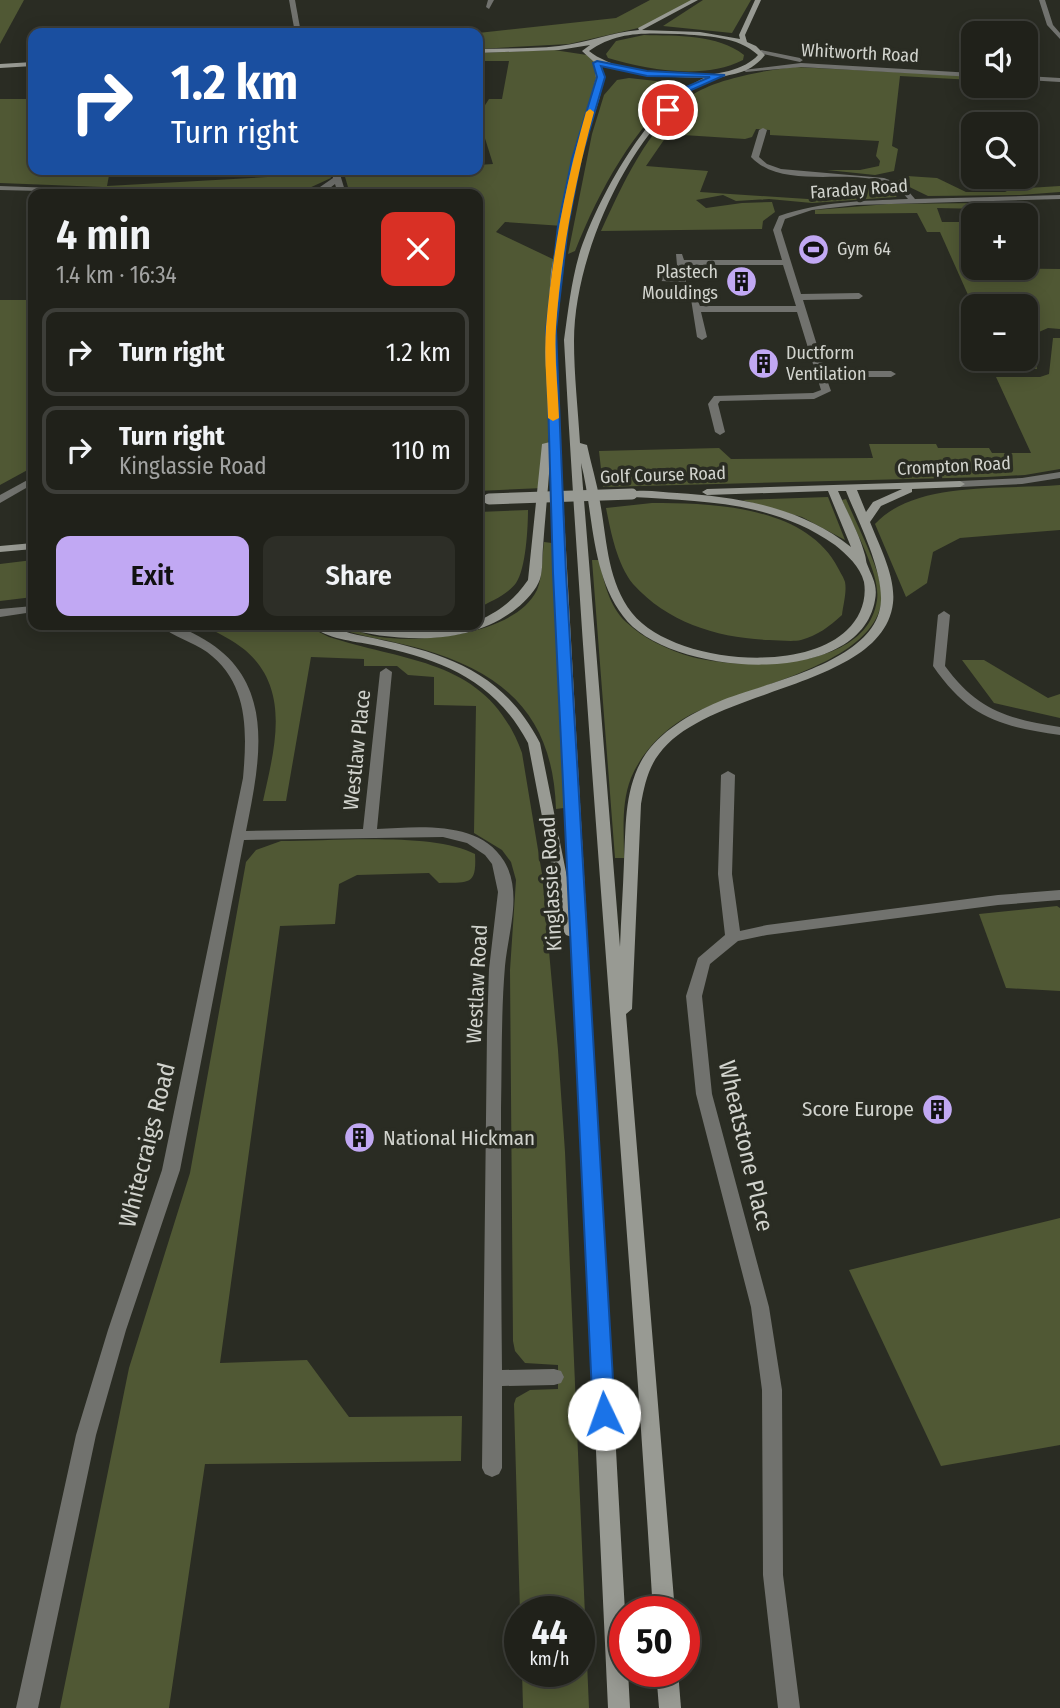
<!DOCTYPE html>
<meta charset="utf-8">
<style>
body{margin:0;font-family:"Fira Sans Condensed",sans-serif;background:#2d2e27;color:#f1f3f6;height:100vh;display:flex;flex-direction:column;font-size:26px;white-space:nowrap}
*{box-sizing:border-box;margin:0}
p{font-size:23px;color:#a2a3a2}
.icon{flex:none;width:38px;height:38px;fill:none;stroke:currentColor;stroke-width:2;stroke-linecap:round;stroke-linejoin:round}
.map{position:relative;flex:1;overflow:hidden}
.drawer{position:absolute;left:28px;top:189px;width:455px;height:441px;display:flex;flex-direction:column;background:#20211a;border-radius:14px;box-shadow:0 4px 18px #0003,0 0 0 2px #3d3e39}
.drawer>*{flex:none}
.hud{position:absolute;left:28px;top:28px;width:455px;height:147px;border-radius:14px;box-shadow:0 4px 18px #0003,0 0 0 2px #3d3e39;background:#1a4fa0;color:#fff;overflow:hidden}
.tools{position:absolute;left:961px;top:21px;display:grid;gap:14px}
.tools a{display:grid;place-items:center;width:77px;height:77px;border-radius:14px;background:#20211a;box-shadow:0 4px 18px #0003,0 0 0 2px #3d3e39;font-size:35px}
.speed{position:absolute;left:504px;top:1596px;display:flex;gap:14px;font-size:35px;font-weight:700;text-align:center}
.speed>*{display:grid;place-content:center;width:91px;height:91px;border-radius:50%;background:#20211a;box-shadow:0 4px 18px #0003,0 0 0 2px #3d3e39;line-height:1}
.speed small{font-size:18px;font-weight:400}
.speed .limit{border:10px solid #d22;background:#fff;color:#111}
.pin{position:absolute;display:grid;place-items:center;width:60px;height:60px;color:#fff;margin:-30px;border:4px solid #fff;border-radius:50%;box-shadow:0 2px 7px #0007}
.me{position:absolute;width:77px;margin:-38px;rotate:357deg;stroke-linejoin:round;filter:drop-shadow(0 0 5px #0008)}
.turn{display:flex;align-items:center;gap:24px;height:147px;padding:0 28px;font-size:32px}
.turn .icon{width:91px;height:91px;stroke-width:2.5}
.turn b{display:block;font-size:49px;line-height:60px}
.round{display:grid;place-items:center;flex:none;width:74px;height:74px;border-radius:14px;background:#2d2e27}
.summary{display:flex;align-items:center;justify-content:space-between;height:119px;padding:0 28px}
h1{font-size:42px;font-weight:600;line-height:52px}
.button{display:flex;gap:14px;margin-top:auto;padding:14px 28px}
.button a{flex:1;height:80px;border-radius:14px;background:#c1a8f3;color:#111;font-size:28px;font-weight:600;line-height:80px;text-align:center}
.button a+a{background:#2d2e27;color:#f1f3f6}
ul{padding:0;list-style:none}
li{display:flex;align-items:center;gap:21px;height:88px;margin:0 14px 10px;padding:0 14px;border:4px solid #3d3e39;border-radius:14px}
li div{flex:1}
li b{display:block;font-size:26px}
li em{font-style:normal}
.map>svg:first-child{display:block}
</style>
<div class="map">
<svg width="1060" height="1708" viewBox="0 0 1060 1708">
<rect width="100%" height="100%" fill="#2a2c23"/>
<!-- green -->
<g fill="#505834">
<polygon points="0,0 24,0 0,44"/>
<polygon points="650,0 695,0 647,26 569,44 478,49 478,33 616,18"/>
<polygon points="703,0 751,0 732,33 663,26"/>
<path d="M644 35C676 36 718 34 744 55L743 60C705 80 647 70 608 58L606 54 616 41Z"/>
<polygon points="554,50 587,55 599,66 563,226 505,222 496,232 559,262 553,397 543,488 478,491 478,194 350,194 343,170 375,172 478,170 478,165 493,164 478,116 489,99 502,99 509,61 478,61 478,53"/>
<path d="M795 67 973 76V80L900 76 892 146 898 149 894 171 875 175 827 170H860L879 166 880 161 876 156 879 141 770 135V130L756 129 752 137 745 139 668 134 646 166 708 171 700 192 823 200 834 198 835 193 843 194 844 191 867 193 869 182 890 186 899 193 896 197 812 203 769 199 736 201 723 195 696 200 706 208 742 203 772 202 775 212 763 221 762 229 601 231C623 184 647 128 691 96 714 79 767 70 795 67Z"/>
<path d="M629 78 683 84C632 132 601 186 575 251L568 254 592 134 604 95 617 80Z"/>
<polygon points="0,99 33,99 33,170 110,170 107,186 285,176 290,170 328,170 331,178 307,189 257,193 0,183"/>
<polygon points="907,176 937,178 966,192 1005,192 1011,189 1060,186 1060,192 1020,195 928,196 897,181"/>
<polygon points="983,203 985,209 937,208 942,222 971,222 973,268 1060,269 1060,329 1048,328 1032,335 1037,369 1000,368 996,359 1026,359 1026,306 973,306 940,232 927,232 917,213 815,214 815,210 888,204"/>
<polygon points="0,300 33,300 33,467 0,485"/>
<polygon points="1053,338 1060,338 1060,469 1025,475 987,477 603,487 599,451 719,448 731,459 873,458 869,444 936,444 938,448 989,448 992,453 1031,453 996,377 1040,377 1049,374"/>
<path d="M1060 485V530L960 538 933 552 927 583 906 597 875 524C915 480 1004 490 1060 485Z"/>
<polygon points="828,497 845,540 802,517 742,500"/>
<path d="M846 499C856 523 881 571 882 594 882 668 734 687 683 719 660 733 641 754 631 778 621 803 624 832 624 858H615L592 560H599C604 582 609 606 626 622 644 639 668 650 692 657 743 670 867 672 877 600 881 574 852 525 842 500Z"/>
<path d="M652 503C713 503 806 506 838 568 840 572 844 578 845 582 847 592 843 605 842 615 829 627 818 635 801 640 792 642 779 640 769 640 718 638 668 623 633 584 617 564 611 533 606 508Z"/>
<path d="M528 510C528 527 526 569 516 583 507 595 491 601 478 608V512Z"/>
<path d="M544 542 552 543 564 808 556 809C553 717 507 674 422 649 391 640 359 637 328 625 346 625 363 635 380 637 423 643 515 635 537 590 543 576 542 557 544 542Z"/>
<polygon points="33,560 33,597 0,601 0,564"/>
<path d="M204 625H317L320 627 319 632 329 637C409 663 488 659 522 753L542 874 558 1050 565 1152 589 1708H523L522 1671H579V1612H520L514 1404 516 1398 530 1390 558 1389V1365L525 1363 515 1351 513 1341 510 970 516 880 511 862 502 850 474 833 476 706 434 705V677L408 675 397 666H364V659L311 657 286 801H263C274 750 292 690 245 650 233 640 217 633 204 625Z"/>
<polygon points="962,660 984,660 1048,698 1060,694 1060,718 994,703"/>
<path d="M281 841C331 841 435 832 475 854 477 887 468 882 439 883L429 873 357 875 339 884 335 924 280 926 220 1363 307 1360 349 1417 462 1416 461 1461 205 1464 169 1708H60L129 1368 190 1173 246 862 256 850Z"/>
<polygon points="1057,906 1060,908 1060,991 1006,988 979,914"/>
<polygon points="1060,1218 1060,1445 941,1466 849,1270"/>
</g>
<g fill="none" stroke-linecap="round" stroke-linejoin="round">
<!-- street -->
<g fill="#71726e" fill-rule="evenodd">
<polygon points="289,0 295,0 301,33 295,33"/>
<polygon points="488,0 494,0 489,9 486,7"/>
<polygon points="1039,0 1045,0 1053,25 1060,33 1060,39 1047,25"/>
<polygon points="761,50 800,58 803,60 800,62 759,53"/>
<polygon points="801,63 973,73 973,77 801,67 746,72 743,70"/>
<polygon points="1026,76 1060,78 1060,82 1026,80"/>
<path d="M763 128 767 130 759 157 767 164 781 169 884 178 903 185 915 199 1060 195V199L857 205 812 210 785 219 781 230 801 294 859 293 863 296 859 299 803 300 825 371H891L896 374 891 377H826L831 391 814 399 720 401 718 404 725 432 720 435 715 432 708 404 714 396 813 393 821 390 797 312H701L707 337 702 340 697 337 691 299H697L700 306H796L783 265H685L686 282 660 281 659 279 663 276H678L676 254H682L684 260H782L773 230 779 216C824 201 861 201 908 199 874 155 790 198 751 157L759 130Z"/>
<polygon points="332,170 339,171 346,194 338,194 335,184 326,191 302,194 320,187 333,178"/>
<polygon points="0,186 159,192 163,194 0,190"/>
<polygon points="1060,472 1060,478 1022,484 960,487 955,484 960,481 1022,478"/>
<polygon points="33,477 33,484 0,503 0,495"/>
<polygon points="33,606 33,612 0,617 0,609"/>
<path d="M944 611 950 615 945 666C977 710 1008 719 1060 727V735C999 726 969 718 933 666L938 615Z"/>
<path d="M160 625C179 624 194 633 210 643 277 687 259 765 246 831L363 829 380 672 386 668 392 672 377 829C419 827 479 820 504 861 523 892 508 933 505 966 501 1013 502 1062 501 1109 501 1196 501 1283 502 1370L554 1369 561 1371 564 1377 561 1383 554 1385 502 1386V1468L499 1474 492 1477 485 1474 482 1468 487 1031 489 969 498 892 492 864 485 855 467 843 443 837 244 840 180 1170 126 1330 96 1435 38 1708H16L76 1435 108 1330 162 1170 243 778C247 732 249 683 207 652 193 642 173 637 160 625Z"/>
<polygon points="728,771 735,775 732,874 740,931 767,925 998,895 1060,890 1060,900 998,905 767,935 738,941 710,964 702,996 712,1094 769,1307 782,1390 783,1575 800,1708 778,1708 763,1575 762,1390 751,1307 696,1094 686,996 698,958 725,935 718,874 721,775"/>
</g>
<!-- secondary -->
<g fill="#989a93" fill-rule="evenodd">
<path d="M691 0H698L642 30 700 32 740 39 739 35 755 0H761L745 35 747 42 756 46 765 55C748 76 732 72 709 81 697 86 687 93 678 102 620 156 574 262 574 341 574 375 578 409 580 443L587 445C591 464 597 483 600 502 607 539 607 581 632 613 671 662 801 675 847 630 860 618 867 600 864 582 860 566 847 555 835 545 775 502 703 501 632 497L628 496V492C644 489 661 492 677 493 739 497 801 507 851 547L828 491 707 495 702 492 707 489 960 481 965 484 960 487 912 489V492L881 506 870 522C879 545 896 577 893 603 883 689 707 687 659 754 648 768 644 787 641 804L632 1009 626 1014 675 1612H653C627 1188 587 764 564 340 568 312 571 283 579 255 596 201 650 101 704 78L645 76 601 64C608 85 594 112 588 133 566 203 557 278 555 352L625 1612V1671H628L630 1708H608L572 937 566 935 564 932 528 743C494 679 440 659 373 645 353 641 326 639 311 625 329 624 345 633 363 636 441 652 501 668 540 743L570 892 550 461C548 490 545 519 543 547 542 557 543 570 540 579 537 589 525 602 517 608 468 647 399 642 342 628L340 625 423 631 478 625V621C500 611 514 600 528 580L542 444 550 442 545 352 551 272 565 192 596 78 594 62 582 51 590 45 559 50 478 53V49C505 48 532 49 559 46 587 43 611 32 639 30L638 28ZM679 34C705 36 738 36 758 55 729 88 622 78 589 51 617 31 645 33 679 34ZM581 463C594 514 590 572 623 616 666 676 860 691 875 600 878 585 872 577 867 564 866 562 866 558 865 555 859 533 847 512 838 491H846C858 521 882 567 881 600 879 663 764 682 718 702 690 714 660 731 643 758 624 790 626 827 624 862 623 890 621 918 620 947ZM902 489 873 502 866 512 857 490Z"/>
<polygon points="33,62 33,66 0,68 0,64"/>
<polygon points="478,496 489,496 494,499 489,502 478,502"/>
<polygon points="33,543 33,549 0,552 0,546"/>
<polygon points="656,1671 678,1671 681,1708 659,1708"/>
</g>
<!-- secondary-bridge -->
<polyline stroke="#989a93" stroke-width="11" points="489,499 632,494"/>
</g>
<!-- route -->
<polygon fill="#1a73e8" stroke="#114b97" stroke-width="2" points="597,61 647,71 725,75 691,90 668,112 665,108 686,87 710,77 647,76 601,66 605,77 581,159 568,226 556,330 566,573 615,1414 612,1420 604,1423 596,1420 593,1414 553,573 546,330 558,226 572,159 597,77 593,63"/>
<!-- slow -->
<path fill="#f59e0b" d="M590 109 594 112C575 182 561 254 556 327 554 357 558 388 559 418L553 421 548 418C547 388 544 356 546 327 552 254 566 182 586 112Z"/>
<!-- icons -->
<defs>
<symbol id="stadium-disc" viewBox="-11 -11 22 22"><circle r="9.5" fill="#c1a8f3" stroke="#2a2c23"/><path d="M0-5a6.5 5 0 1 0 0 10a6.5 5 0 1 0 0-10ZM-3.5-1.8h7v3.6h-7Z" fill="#111"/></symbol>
<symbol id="building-disc" viewBox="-11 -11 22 22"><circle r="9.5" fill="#c1a8f3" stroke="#2a2c23"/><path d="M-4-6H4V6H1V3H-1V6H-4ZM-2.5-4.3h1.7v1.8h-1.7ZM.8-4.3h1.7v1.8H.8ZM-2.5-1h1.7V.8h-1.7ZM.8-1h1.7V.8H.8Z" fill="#111"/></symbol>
</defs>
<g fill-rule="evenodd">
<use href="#stadium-disc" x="796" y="232" width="35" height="35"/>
<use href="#building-disc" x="724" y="264" width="35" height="35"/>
<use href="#building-disc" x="746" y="346" width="35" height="35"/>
<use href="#building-disc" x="920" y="1092" width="35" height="35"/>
<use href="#building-disc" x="342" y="1120" width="35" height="35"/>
</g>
<g text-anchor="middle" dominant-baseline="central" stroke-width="7" stroke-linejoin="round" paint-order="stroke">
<!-- far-street labels -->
<g font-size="18" fill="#d1d3cd" stroke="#2a2c23">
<text transform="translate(860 53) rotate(3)">Whitworth Road</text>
<text transform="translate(859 189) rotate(-4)">Faraday Road</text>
<text transform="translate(954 466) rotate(-3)">Crompton Road</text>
<text transform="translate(663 475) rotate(-2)">Golf Course Road</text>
</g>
<!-- far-poi labels -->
<g font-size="18" fill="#d1d3cd" stroke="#2a2c23" text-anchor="start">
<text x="837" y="249">Gym 64</text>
<text x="718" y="272" text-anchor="end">Plastech<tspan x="718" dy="21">Mouldings</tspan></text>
<text x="786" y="353">Ductform<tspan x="786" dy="21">Ventilation</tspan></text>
</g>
<!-- street labels -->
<g font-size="21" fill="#d1d3cd" stroke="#2a2c23">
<text transform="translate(357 750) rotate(-84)">Westlaw Place</text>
<text transform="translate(551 884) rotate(-93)">Kinglassie Road</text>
<text transform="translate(477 984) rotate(-87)">Westlaw Road</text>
</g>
<!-- poi labels -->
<g font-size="21" fill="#d1d3cd" stroke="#2a2c23" text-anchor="end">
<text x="914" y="1109">Score Europe</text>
<text x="383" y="1138" text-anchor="start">National Hickman</text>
</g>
<!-- near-street labels -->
<g font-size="24" fill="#d1d3cd" stroke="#2a2c23">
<text transform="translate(147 1145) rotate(-76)">Whitecraigs Road</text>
<text transform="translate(746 1146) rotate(77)">Wheatstone Place</text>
</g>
</g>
</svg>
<div class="tools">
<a><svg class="icon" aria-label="sound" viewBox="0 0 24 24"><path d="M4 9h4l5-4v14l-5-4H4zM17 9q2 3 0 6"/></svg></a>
<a><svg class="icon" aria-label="search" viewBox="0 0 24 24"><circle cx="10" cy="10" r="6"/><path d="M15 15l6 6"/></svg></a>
<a>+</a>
<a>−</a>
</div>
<div class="speed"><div>44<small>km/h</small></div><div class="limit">50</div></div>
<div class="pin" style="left:668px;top:110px;background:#d93025"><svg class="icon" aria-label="arrive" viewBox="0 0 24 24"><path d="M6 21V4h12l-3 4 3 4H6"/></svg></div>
<svg class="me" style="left:604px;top:1414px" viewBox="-20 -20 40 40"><circle r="19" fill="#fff"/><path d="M0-13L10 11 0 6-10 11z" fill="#1a73e8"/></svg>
<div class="hud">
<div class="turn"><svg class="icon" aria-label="right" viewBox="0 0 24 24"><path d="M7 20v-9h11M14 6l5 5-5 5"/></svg><div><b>1.2 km</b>Turn right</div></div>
</div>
<section class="drawer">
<div class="summary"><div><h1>4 min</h1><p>1.4 km · 16:34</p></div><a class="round" style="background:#d93025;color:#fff"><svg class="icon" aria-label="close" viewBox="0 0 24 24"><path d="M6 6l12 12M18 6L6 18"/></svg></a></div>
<ul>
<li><svg class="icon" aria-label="right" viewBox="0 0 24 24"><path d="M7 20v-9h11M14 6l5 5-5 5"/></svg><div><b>Turn right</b></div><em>1.2 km</em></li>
<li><svg class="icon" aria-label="right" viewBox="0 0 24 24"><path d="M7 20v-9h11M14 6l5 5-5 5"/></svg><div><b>Turn right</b><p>Kinglassie Road</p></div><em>110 m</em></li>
</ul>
<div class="button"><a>Exit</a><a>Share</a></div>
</section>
</div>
